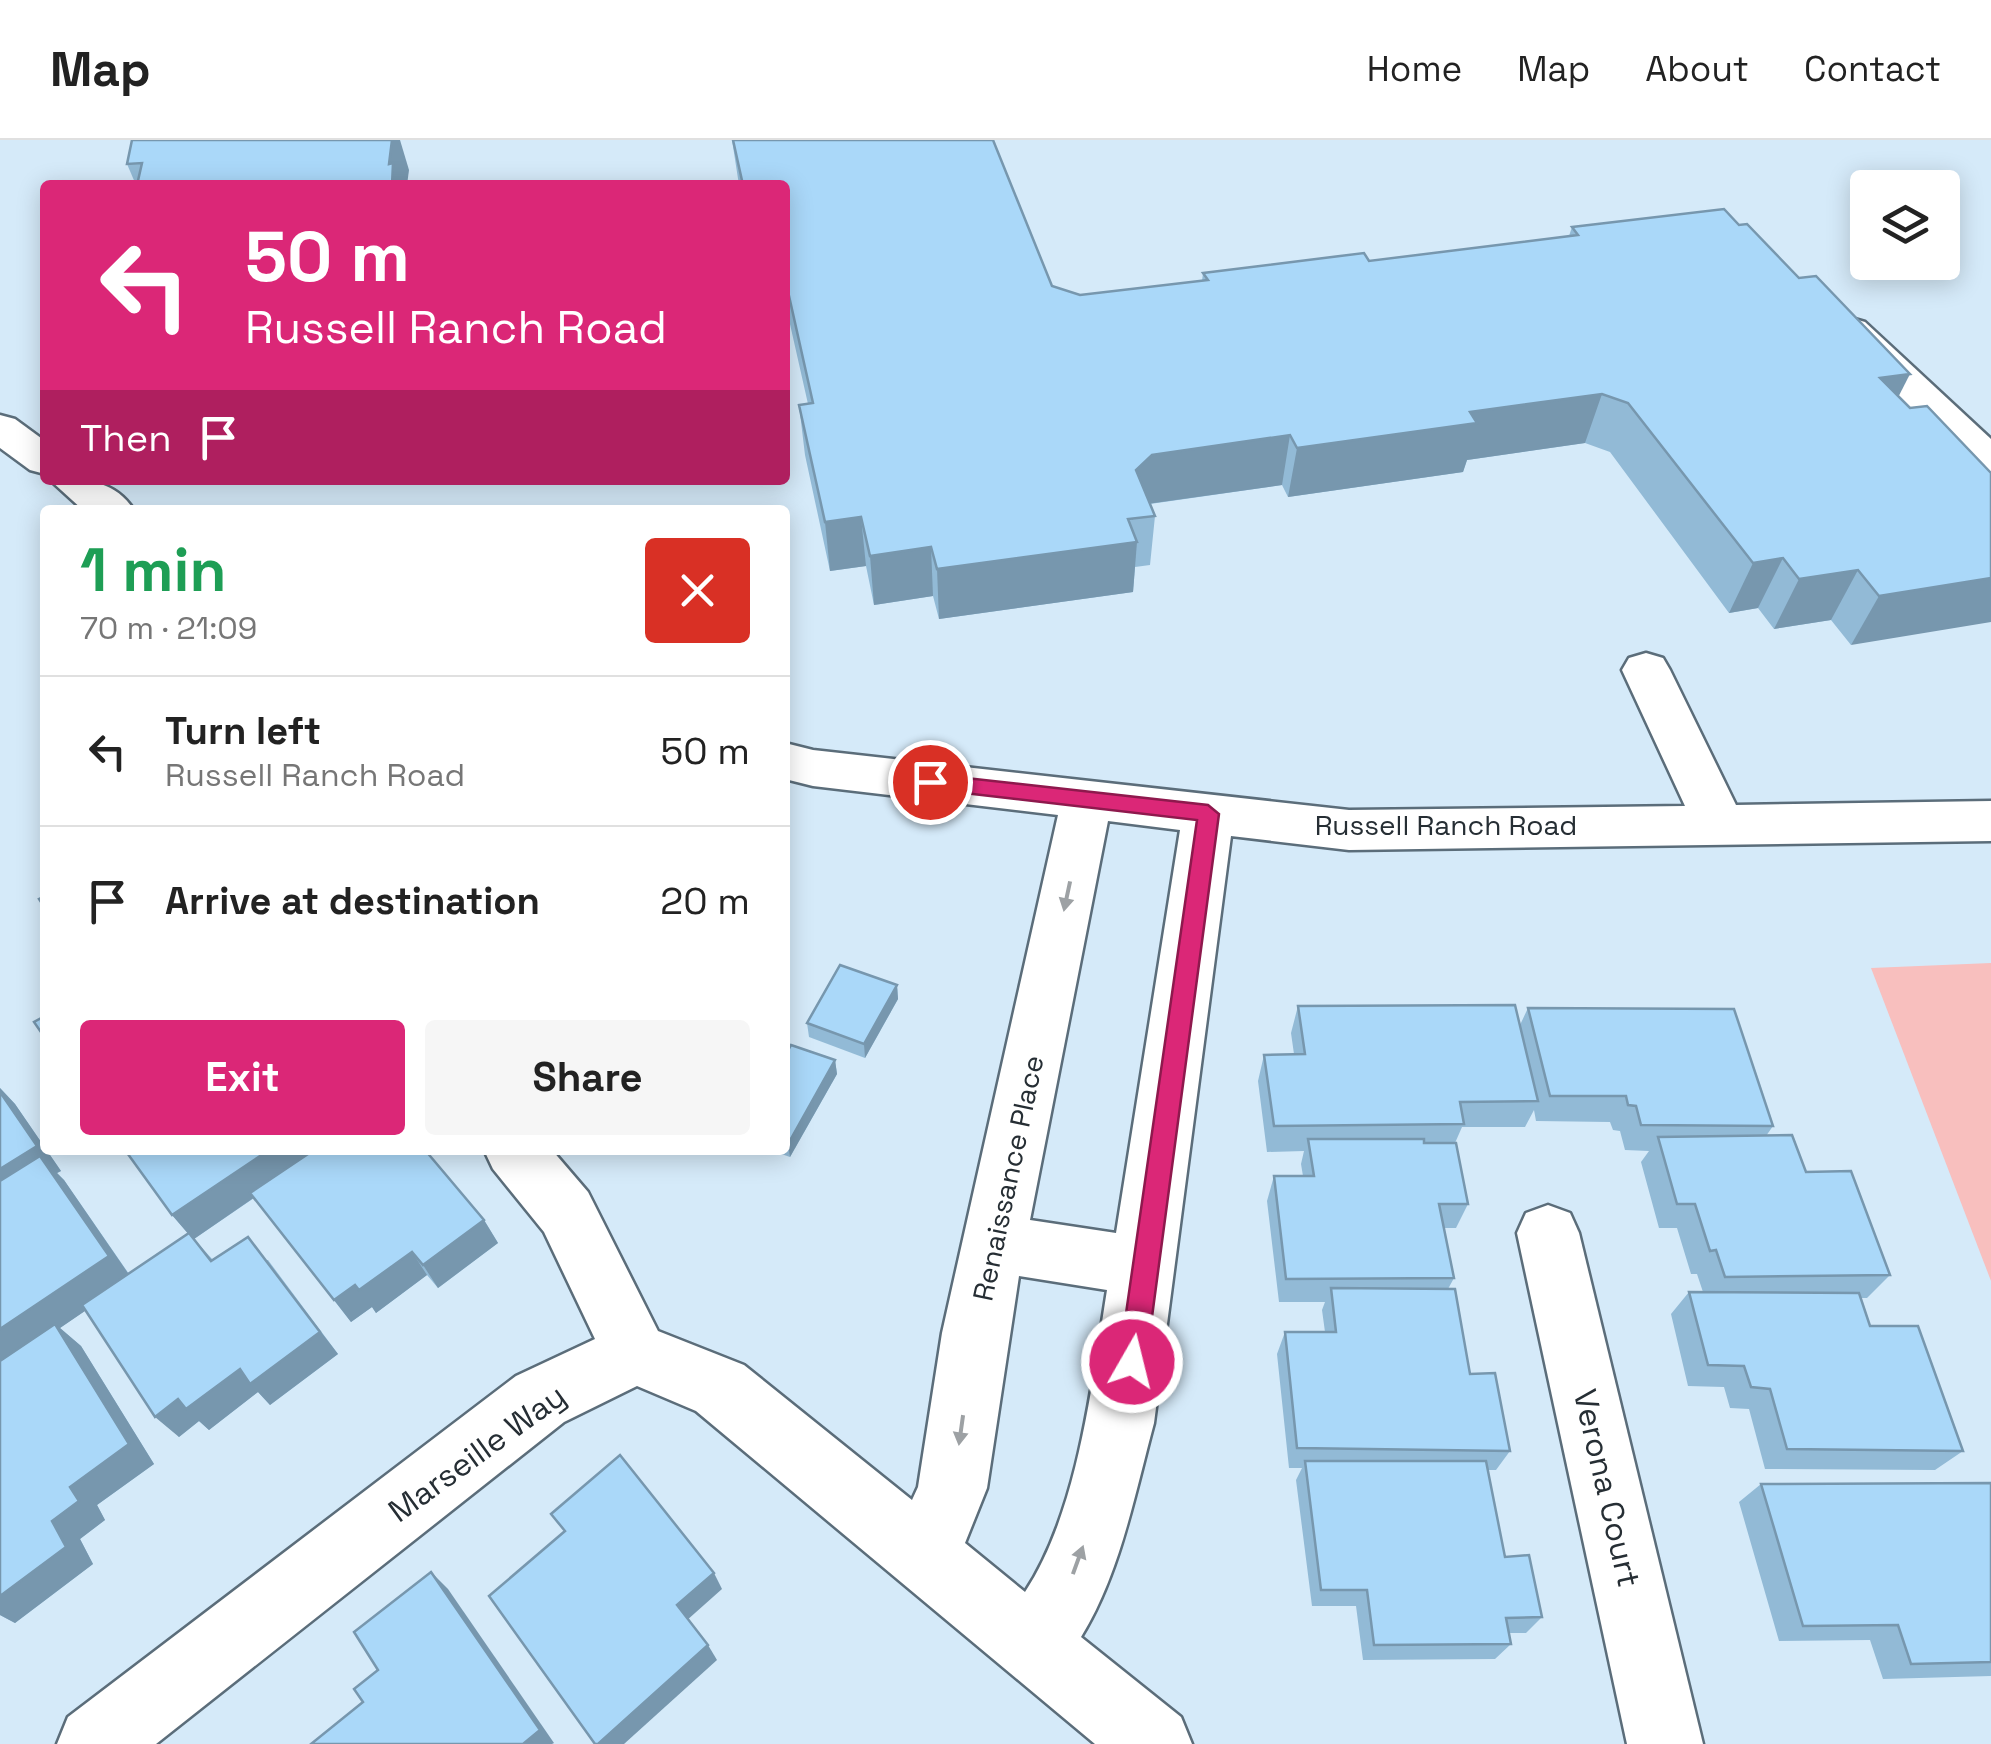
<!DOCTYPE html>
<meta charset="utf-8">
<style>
body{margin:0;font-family:"Space Grotesk",sans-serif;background:#f6f6f6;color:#222;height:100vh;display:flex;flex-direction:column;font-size:38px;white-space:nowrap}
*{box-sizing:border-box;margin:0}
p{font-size:32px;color:#767676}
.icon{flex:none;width:55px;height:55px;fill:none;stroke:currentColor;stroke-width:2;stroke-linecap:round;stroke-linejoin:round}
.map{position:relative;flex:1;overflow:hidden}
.drawer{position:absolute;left:40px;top:365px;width:750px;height:650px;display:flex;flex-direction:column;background:#fff;border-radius:10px;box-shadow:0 5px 25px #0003}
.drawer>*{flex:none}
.banner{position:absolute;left:40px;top:40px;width:750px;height:305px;border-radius:10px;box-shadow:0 5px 25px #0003;background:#db2777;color:#fff;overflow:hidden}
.tools{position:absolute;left:1850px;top:30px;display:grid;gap:20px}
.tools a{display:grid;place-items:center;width:110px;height:110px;border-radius:10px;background:#fff;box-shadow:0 5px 25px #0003;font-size:50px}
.pin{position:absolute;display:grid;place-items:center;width:85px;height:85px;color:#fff;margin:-42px;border:5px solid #fff;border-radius:50%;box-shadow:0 2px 10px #0007}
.me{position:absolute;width:110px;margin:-55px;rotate:8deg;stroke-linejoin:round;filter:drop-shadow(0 0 8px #0008)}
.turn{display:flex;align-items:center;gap:35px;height:210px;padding:0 40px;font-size:45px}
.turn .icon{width:130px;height:130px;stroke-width:2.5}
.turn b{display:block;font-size:70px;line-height:85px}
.then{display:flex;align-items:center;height:95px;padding:0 40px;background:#0003;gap:20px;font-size:38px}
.round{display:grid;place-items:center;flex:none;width:105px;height:105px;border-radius:10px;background:#f6f6f6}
.headline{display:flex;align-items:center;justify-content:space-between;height:170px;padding:0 40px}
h1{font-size:60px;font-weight:700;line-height:75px;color:#1e9e55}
.primary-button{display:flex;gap:20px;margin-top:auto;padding:20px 40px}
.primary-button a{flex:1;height:115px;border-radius:10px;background:#db2777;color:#fff;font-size:40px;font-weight:700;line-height:115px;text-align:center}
.primary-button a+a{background:#f6f6f6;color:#222}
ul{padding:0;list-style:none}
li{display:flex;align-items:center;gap:30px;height:150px;padding:0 40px;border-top:2px solid #e0e0e0}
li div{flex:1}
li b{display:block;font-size:38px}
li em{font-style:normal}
header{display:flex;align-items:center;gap:60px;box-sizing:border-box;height:140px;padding:0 50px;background:#fff;border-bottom:2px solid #e0e0e0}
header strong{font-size:48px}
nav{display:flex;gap:55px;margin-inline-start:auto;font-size:35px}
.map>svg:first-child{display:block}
</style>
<header>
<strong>Map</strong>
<nav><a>Home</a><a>Map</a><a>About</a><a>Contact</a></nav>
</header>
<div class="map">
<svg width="1991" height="1604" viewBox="0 0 1991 1604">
<rect width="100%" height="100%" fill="#d5eaf9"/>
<!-- green -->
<polygon fill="#f8bfbe" points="1991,823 1991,1141 1871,828"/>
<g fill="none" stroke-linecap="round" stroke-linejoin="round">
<defs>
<g id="minor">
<polygon points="1851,178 1865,182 1991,299 1991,335 1976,331 1837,198 1832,190 1837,182"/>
<polygon points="0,275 15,279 45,301 45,334 30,330 0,308"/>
<path d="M50 340C84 340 113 338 134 370H83Z"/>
<path d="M1646 513 1663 518 1670 530 1736 665 1991 661V701L1349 710 1231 696 1154 1283C1135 1353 1120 1434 1081 1497L1181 1577 1192 1604H1095L696 1271 637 1246 564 1282 156 1604H57L68 1577 516 1236 595 1199 544 1092 493 1029 484 1010H552L588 1052 658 1191 744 1225 912 1360 918 1347 942 1193 1058 675 813 646 785 639V603L813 610 1349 670 1685 666 1622 530 1629 518ZM1108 681 1180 690 1116 1093 1030 1080ZM1019 1136 1107 1150C1092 1244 1078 1372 1025 1452L965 1403 987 1348Z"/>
<polygon points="1548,1065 1570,1073 1579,1093 1703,1604 1627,1604 1517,1093 1526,1073"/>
</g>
</defs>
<!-- minor casing -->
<use href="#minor" stroke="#5b6d7a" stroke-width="5"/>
<!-- minor -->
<use href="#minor" fill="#fff" fill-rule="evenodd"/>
</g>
<!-- wall -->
<g fill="#92bad6">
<polygon points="132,0 409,30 136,45 127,24"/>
<polygon points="732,0 993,0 1052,146 1080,155 1202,141 1203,133 1369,121 1569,96 1572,87 1898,257 1910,268 1991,333 1851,505 1831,480 1774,489 1758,468 1729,473 1610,312 1585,303 1467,320 1463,332 1288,357 1282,345 1150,364 1155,376 1150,425 1135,427 1133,452 939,479 933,456 874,465 866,426 830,431 805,315 799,265 808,264 785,162 785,45 739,45"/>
<polygon points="897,845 898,859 865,918 809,897 807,883"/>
<polygon points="1298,866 1520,885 1528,868 1773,986 1766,996 1806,1032 1890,1135 1867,1158 1860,1158 1870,1186 1963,1311 1935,1330 1765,1329 1749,1269 1730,1268 1724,1247 1688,1246 1671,1174 1689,1152 1703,1152 1697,1134 1691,1134 1677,1088 1659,1088 1641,1022 1649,1011 1625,1010 1620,991 1613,990 1610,982 1536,981 1534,970 1525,987 1462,987 1455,1003 1468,1064 1456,1088 1444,1088 1454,1138 1448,1149 1470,1234 1510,1311 1496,1330 1488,1330 1505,1417 1542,1477 1526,1493 1509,1493 1511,1504 1495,1519 1363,1520 1356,1466 1312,1466 1296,1340 1302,1328 1289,1328 1277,1214 1285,1192 1325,1192 1322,1170 1325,1162 1279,1162 1267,1061 1274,1036 1303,1036 1301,1024 1304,1011 1267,1012 1258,941 1264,915 1294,914 1291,893"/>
<polygon points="785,916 835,920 837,934 790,1017 770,1010 785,1010"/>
<polygon points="0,948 15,964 61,1031 57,1033 64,1040 129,1134 188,1093 172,1075 125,1010 484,1080 498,1103 438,1148 427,1135 376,1173 372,1167 351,1182 254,1058 194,1099 213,1120 268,1120 338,1214 270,1265 258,1252 209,1290 199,1281 179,1297 86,1170 60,1188 81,1206 154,1324 97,1365 105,1380 80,1399 93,1424 15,1483 0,1475"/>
<polygon points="1991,1343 1991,1536 1883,1539 1870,1500 1779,1501 1739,1362 1761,1344"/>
</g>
<!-- shaded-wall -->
<g fill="#7797ae">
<polygon points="383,0 400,0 409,30 407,45 392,45"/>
<polygon points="1910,234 1885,283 1880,238"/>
<polygon points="1602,254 1585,303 1467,320 1463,332 1288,357 1297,308 1470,272"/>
<polygon points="1290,295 1282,345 1147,364 1132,380 1136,330 1152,315"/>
<polygon points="861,377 866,426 830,431 825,382"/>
<polygon points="1137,402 1133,452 939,479 937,429"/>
<polygon points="931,407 933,456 874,465 870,416"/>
<polygon points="1783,418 1758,468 1729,473 1753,423"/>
<polygon points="1858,430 1831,480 1774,489 1799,439"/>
<polygon points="1991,438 1991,482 1851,505 1879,456"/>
<polygon points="897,845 898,859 865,918 864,904"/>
<polygon points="835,920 837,934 790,1017 788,1004"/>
<polygon points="0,948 15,964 61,1031 57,1033 64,1040 132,1139 60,1188 81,1206 154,1324 97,1365 105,1380 80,1399 93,1424 15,1483 0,1475 0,1456 52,1381 0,1229"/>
<polygon points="269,1010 323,1010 194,1099 231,1144 172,1075"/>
<polygon points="484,1080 498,1103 438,1148 423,1125"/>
<polygon points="248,1097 338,1214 270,1265 258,1252 209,1290 199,1281 179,1297 155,1277 178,1259"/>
<polygon points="412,1112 427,1135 376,1173 372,1167 351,1182 334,1160 355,1145"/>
<polygon points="431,1432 448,1449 554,1603 552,1604 523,1604"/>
<polygon points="714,1433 722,1449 686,1481 677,1465"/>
<polygon points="708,1505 717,1520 624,1604 598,1604"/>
</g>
<!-- building -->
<g fill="#aad8f9" stroke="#7797ae" stroke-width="2.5">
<polygon points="132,0 392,0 389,24 393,23 392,45 137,45 142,23 127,24"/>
<polygon points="733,0 993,0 1052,146 1080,155 1208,140 1203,133 1364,113 1369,121 1578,95 1572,87 1724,69 1739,85 1747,84 1799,138 1816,136 1910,234 1880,238 1910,268 1927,266 1991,333 1991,438 1879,456 1858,430 1799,439 1783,418 1753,423 1628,263 1602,254 1470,272 1477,283 1297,308 1290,295 1152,315 1136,330 1155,376 1128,379 1137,402 937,429 931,407 870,416 861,377 825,382 799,265 813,263 785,138 785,45 743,45"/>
<polygon points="45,756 45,768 39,759"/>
<polygon points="840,825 897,845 864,904 807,883"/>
<polygon points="1515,865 1538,961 1460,962 1464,984 1274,986 1264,915 1305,914 1298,866"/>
<polygon points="1528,868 1734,869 1773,986 1641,985 1636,966 1628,965 1626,956 1550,956"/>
<polygon points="45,876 45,898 34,882"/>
<polygon points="791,905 835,920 788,1004 785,1003 785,916"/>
<polygon points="0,952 37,1006 0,1029"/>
<polygon points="1792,995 1806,1032 1851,1031 1890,1135 1725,1137 1716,1110 1710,1111 1695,1064 1677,1064 1658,997"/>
<polygon points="1308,999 1424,999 1424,1003 1456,1003 1468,1064 1439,1064 1454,1138 1286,1139 1274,1036 1314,1036"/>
<polygon points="125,1010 269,1010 172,1075"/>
<polygon points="314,1010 425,1010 484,1080 423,1125 412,1112 359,1150 355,1145 334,1160 250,1053"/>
<polygon points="40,1016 109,1116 0,1189 0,1041"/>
<polygon points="189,1093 211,1121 248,1097 320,1192 250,1244 240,1229 186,1269 178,1259 155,1277 82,1165"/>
<polygon points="1331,1148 1455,1149 1470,1234 1495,1233 1510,1311 1297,1308 1285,1192 1336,1192"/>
<polygon points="1689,1152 1859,1153 1870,1186 1918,1186 1963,1311 1787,1309 1770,1249 1751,1247 1744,1226 1708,1225"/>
<polygon points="55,1184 129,1304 70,1347 79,1361 52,1381 66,1407 0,1456 0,1221"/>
<polygon points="620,1315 714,1433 677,1465 708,1505 598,1604 595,1604 489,1456 565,1391 551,1374"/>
<polygon points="1305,1321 1486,1321 1505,1417 1529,1415 1542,1477 1506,1478 1511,1504 1374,1505 1367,1450 1321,1450"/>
<polygon points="1991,1343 1991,1522 1911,1524 1898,1485 1803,1486 1761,1344"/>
<polygon points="431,1432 540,1590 523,1604 311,1604 363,1562 354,1549 378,1530 354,1492"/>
</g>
<!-- one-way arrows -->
<defs><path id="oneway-solid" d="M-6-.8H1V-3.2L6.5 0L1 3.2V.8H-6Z" transform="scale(2.5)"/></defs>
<g fill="#9da1a4">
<use href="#oneway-solid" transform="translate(1067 756) rotate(102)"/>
<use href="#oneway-solid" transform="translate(961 1290) rotate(98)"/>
<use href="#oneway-solid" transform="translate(1078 1420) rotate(-70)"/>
</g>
<!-- route -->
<polygon fill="#db2777" stroke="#8e194d" stroke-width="2.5" points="930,634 1208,665 1219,674 1146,1222 1142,1231 1132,1235 1123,1231 1119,1222 1197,680 930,649 920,642"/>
<g text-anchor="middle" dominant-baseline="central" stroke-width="9" stroke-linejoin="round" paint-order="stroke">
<!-- street labels -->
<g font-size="28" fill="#262e34" stroke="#fff">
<text x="1446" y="685">Russell Ranch Road</text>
<text transform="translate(1008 1038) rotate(-78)">Renaissance Place</text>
</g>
<!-- near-street labels -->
<g font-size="32" fill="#262e34" stroke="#fff">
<text transform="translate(477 1313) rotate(-36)">Marseille Way</text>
<text transform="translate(1607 1348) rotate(77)">Verona Court</text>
</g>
</g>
</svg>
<div class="tools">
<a><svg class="icon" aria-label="layers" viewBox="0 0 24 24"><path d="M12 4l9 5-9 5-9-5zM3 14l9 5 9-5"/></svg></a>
</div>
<div class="pin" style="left:930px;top:642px;background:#d93025"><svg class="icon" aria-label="arrive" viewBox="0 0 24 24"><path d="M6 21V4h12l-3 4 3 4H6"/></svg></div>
<svg class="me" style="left:1132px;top:1222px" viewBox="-20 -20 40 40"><circle r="17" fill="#db2777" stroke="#fff" stroke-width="3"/><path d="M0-11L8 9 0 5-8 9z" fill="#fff"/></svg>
<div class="banner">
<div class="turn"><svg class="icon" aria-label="left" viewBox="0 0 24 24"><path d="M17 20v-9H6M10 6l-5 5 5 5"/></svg><div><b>50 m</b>Russell Ranch Road</div></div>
<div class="then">Then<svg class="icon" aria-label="arrive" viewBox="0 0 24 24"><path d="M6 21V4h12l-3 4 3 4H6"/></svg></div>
</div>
<section class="drawer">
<div class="headline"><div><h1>1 min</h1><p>70 m · 21:09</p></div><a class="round" style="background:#d93025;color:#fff"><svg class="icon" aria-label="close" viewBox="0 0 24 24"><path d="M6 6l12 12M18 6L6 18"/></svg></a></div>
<ul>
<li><svg class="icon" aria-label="left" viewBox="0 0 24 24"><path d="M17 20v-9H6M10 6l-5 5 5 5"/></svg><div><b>Turn left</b><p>Russell Ranch Road</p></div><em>50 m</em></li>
<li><svg class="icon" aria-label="arrive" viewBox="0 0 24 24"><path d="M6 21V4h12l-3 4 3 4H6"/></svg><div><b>Arrive at destination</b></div><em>20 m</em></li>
</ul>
<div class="primary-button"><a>Exit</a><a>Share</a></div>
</section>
</div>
